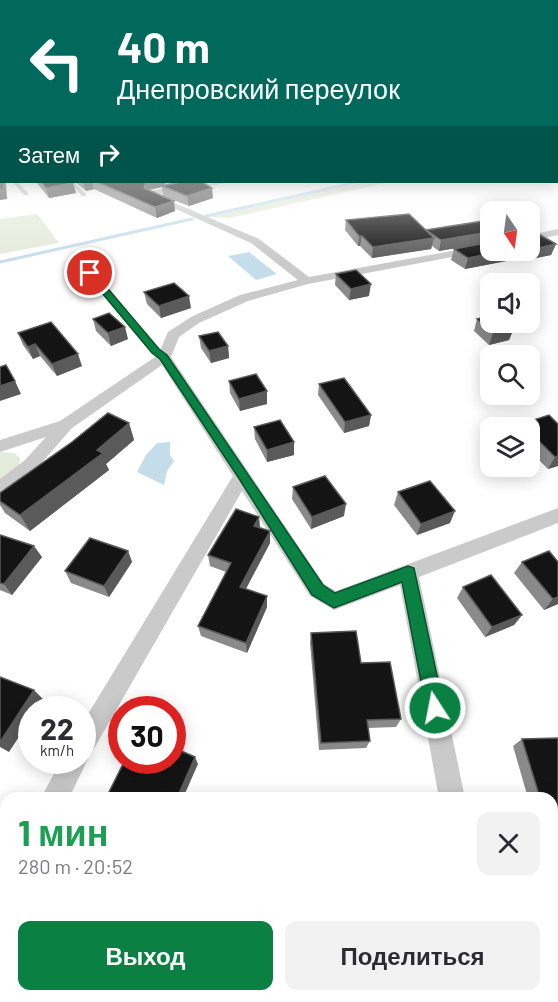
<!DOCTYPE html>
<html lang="ru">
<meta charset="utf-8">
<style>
body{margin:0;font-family:Barlow,sans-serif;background:#f2f2f3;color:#2b2b33;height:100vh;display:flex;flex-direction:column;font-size:22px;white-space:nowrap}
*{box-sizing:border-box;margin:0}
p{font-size:20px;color:#7c7c81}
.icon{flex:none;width:33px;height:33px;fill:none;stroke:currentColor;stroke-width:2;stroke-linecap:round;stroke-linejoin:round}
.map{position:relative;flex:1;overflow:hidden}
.panel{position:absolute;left:0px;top:792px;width:558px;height:210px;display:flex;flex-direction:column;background:#fff;border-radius:18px 18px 0 0;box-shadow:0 3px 15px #0003}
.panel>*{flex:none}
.guide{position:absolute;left:0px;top:0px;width:558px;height:183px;box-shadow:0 3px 15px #0003;background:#00695c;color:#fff;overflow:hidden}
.needle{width:39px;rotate:167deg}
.fabs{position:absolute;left:480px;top:201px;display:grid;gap:12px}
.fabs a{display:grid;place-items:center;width:60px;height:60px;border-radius:12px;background:#fff;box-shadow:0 3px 15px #0003;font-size:30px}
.speed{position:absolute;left:18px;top:696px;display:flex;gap:12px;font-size:30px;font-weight:700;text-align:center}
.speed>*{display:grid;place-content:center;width:78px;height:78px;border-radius:50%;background:#fff;box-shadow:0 3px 15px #0003;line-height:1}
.speed small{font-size:15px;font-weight:400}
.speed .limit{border:9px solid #d22;background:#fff;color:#111}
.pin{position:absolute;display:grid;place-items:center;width:51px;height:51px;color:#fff;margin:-26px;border:3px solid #fff;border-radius:50%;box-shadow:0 2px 6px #0007}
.me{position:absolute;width:66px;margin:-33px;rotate:349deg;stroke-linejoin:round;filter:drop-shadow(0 0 4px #0008)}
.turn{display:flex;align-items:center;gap:21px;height:126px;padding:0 18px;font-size:27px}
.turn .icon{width:78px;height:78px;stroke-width:2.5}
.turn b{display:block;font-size:42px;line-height:51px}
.then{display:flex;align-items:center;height:57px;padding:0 18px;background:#0003;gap:12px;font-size:22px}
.round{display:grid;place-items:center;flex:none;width:63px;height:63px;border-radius:12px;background:#f2f2f3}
.summary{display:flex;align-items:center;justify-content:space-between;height:102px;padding:0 18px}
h1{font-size:36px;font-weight:700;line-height:45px;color:#1e9e55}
.primary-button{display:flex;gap:12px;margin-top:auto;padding:12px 18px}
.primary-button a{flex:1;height:69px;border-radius:12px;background:#0b8043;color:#fff;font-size:24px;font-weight:700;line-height:69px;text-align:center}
.primary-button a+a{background:#f2f2f3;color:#2b2b33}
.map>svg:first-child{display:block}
</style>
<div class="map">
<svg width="558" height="1002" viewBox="0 0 558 1002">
<rect width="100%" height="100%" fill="#fff"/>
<!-- green -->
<g fill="#e3ebda">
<polygon points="389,182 230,218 207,217 358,183"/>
<polygon points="37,214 59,243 0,254 0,219"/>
<polygon points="0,452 14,453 20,458 19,466 0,482"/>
</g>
<!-- water -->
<g fill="#c5ddeb">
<polygon points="249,252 277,274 256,280 228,256"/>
<polygon points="170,442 170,455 174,461 167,471 164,485 137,472 146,455 157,443"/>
</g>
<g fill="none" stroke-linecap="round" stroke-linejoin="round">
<!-- stream-far1 -->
<g stroke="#c5ddeb" stroke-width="2">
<polyline points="200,187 224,182"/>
<polyline points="321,190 357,182"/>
</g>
<!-- stream -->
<g stroke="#c5ddeb" stroke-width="3">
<polyline points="206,216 327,189"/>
<polyline points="0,262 192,219"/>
</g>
<!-- lane -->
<g fill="#cacaca" fill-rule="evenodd">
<polygon points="13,182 17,182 28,193 28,195 24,195"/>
<polygon points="69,182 73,182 86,194 86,196 82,196"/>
<polygon points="165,182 169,182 172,184 168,185"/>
<polygon points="88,272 92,272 158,350 166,356 166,358 162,358 154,352 88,274"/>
</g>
<!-- street -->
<g fill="#cacaca" fill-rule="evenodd">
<rect x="556" y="124" width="2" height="4"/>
<polygon points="199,182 214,182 156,195 259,239 309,277 490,244 490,250 308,284 248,301 199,323 179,337 171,357 324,584 336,591 558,508 558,523 419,577 465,798 439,798 400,585 334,610 310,596 242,491 88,759 69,798 41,798 61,760 82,760 82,724 233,476 162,365 72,428 37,468 6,493 0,495 0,479 25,460 46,437 0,452 0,440 60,421 158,355 168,332 191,317 240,295 298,280 251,243 147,196 150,191"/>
<polygon points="558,229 558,235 530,241 530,235"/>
<polygon points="6,866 6,903 0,906 0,869"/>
<polygon points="475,996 507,996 508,1002 476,1002"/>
</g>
</g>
<!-- wall -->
<g fill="#8a8a8a">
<polygon points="36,182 72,182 76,193 49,198"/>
<polygon points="75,182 165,182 165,185 173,183 172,182 202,182 213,198 189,206 163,196 162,187 148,190 175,211 157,218 94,189 86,191"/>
<polygon points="409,214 426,231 490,220 490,250 530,250 530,229 556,244 551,255 521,261 517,259 465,269 451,260 454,249 474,245 439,251 432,246 431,249 372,258 360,246 358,246 345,230 346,220"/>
<polygon points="336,274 369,296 349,300 335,285"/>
<polygon points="144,292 191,308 161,318 147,304"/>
<polygon points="93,319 128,339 111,346 96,331"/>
<polygon points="477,319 514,328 509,340 489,345 474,331"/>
<polygon points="18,333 82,366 57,376 40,356 33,359 23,345"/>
<polygon points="199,336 228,346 229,358 211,363 201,348"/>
<polygon points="229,381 267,404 240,411 230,393"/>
<polygon points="319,384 371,415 369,426 344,433 318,395"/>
<polygon points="129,423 134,440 106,464 109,470 30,531 5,513 0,505 0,493"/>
<polygon points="521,424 558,424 558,466 548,469 530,451 530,428 519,428"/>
<polygon points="254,427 294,442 294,455 267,462 255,439"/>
<polygon points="293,487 344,516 311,529 292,499"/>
<polygon points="398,492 450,523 417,535 394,505"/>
<polygon points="259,517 260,528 270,531 270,543 246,589 267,596 267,607 247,653 201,636 198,626 226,572 210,566 208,555"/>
<polygon points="0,535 42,557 12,595 0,590"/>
<polygon points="128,551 132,562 109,597 71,583 65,571"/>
<polygon points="522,562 558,562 558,604 544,610 514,573"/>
<polygon points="463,587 522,615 514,625 485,637 457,598"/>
<polygon points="311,633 361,663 401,719 396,727 368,728 370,741 366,748 319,750 310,643"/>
<polygon points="558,738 558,819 552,819 552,798 528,798 513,746 522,739"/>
<polygon points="552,853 558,853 558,932 552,911"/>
<polygon points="344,996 429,996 430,1002 345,1002"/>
</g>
<!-- shaded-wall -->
<g fill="#5a5a5a">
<polygon points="3,182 6,182 7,199 0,200 0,189"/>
<polygon points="83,182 92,182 94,189 86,191"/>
<polygon points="146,182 165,182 166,186 162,186 162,187 148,190 144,188"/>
<polygon points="73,183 76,193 49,198 46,188"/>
<polygon points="212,188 213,198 189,206 187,196"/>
<polygon points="174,201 175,211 157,218 155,207"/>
<polygon points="490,232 490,242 439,251 441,240"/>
<polygon points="359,236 362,236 360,246 358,246"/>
<polygon points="434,238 431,249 372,258 373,247"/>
<polygon points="556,244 551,255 521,261 525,250 530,250"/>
<polygon points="507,250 520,250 517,259 465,269 468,258"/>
<polygon points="371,284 369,296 349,300 351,289"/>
<polygon points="189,296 191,308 161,318 159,306"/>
<polygon points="125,327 128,339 111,346 108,333"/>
<polygon points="514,328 509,340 489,345 493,333"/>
<polygon points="35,344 40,356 33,359 28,347"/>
<polygon points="228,346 229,358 211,363 209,351"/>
<polygon points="78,354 82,366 57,376 52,364"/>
<polygon points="15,381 21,394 0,401 0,386"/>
<polygon points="267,391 267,404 240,411 239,399"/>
<polygon points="371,415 369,426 344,433 345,422"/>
<polygon points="129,423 134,440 106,464 109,470 30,531 20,515"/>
<polygon points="294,442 294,455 267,462 267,450"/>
<polygon points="558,456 558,466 548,469 555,457"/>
<polygon points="346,504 344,516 311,529 312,517"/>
<polygon points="455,511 450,523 417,535 421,524"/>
<polygon points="259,517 260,529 254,526"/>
<polygon points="270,531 270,543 241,598 240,587"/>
<polygon points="34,546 42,557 12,595 4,584"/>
<polygon points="128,551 132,562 109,597 104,586"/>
<polygon points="267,596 267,607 247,653 246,643"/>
<polygon points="558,597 558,604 544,610 553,599"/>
<polygon points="522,615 514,625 485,637 492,627"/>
<polygon points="34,690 43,699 36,710 32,710 32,717 9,752 0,747 0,742"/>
<polygon points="195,757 198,764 183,798 177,798"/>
<polygon points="87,996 95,996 92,1002 84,1002"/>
</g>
<!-- building -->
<g fill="#141414" stroke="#5a5a5a" stroke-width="1.5">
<polygon points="0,141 1,141 2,151 2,182 3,182 3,189 0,189"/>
<polygon points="41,182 72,182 73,183 46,188"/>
<polygon points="97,182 146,182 144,188 174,201 155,207"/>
<polygon points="181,182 202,182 212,188 187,196 162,186"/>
<polygon points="409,214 434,238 373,247 362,236 359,236 346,220"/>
<polygon points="490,220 490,232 441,240 426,230"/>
<polygon points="530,229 556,244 530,250"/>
<polygon points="490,242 490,250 507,250 468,258 454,249"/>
<polygon points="356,270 371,284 351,289 336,274"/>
<polygon points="174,283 189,296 159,306 144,292"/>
<polygon points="109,313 125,327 108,333 93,319"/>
<polygon points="490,316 490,322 507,322 514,328 493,333 477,319"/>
<polygon points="51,322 78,354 52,364 35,344 28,347 18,333"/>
<polygon points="218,332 228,346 209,351 199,336"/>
<polygon points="6,365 15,381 0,386 0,367"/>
<polygon points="256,374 267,391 239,399 229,381"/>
<polygon points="344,378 371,415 345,422 319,384"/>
<polygon points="108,413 129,423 97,450 103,453 20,515 0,501 0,493 72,442"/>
<polygon points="549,415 558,424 558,456 555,457 530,432 530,428 525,428 521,424"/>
<polygon points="280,420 294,442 267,450 254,427"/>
<polygon points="325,476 346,504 312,517 293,487"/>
<polygon points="430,481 455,511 421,524 398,492"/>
<polygon points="236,509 259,517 254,526 270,531 240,587 267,596 246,643 198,626 231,563 208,555"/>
<polygon points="0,535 34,546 4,584 0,583"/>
<polygon points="90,538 128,551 104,586 65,571"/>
<polygon points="549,551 558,562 558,597 553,599 522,562"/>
<polygon points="491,575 522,615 492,627 463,587"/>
<polygon points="356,631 361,663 390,662 401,719 367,720 370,741 321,743 311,633"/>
<polygon points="0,677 34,690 0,742"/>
<polygon points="558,738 558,814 552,814 552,798 540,798 522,739"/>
<polygon points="172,747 195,757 177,798 106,798 125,760 172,760"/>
<polygon points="552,853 558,853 558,886 552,866"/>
<polygon points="6,984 6,996 87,996 84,1002 0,1002 0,996"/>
<polygon points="348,996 429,996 430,1002 348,1002"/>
</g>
<!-- sky -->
<linearGradient id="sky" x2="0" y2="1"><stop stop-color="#9ac4e9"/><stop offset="0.46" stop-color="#fff"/><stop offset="1" stop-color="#fff" stop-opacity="0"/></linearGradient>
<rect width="558" height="262" fill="url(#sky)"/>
<!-- route -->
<polygon fill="#0b8043" stroke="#07532c" stroke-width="1.5" points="87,271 93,271 159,349 167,355 323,585 335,593 408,566 414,568 444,708 441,714 435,717 428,714 426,708 402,582 334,608 312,595 238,477 160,359 152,353 87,275"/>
</svg>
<div class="fabs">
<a><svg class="needle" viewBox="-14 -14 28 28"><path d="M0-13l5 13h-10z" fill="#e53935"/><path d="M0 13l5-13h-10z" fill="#7c7c81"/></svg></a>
<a><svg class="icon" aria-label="sound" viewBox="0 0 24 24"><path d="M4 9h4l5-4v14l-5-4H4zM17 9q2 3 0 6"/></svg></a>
<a><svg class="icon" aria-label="search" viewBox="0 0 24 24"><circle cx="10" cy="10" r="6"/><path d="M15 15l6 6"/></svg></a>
<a><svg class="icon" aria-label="layers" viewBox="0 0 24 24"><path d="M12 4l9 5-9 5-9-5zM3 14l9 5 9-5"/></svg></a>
</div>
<div class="speed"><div>22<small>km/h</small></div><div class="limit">30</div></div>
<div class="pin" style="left:90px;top:273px;background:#d93025"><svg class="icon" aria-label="arrive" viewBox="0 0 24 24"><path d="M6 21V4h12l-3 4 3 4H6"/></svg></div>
<svg class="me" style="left:435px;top:708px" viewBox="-20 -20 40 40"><circle r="17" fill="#0b8043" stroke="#fff" stroke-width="3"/><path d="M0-11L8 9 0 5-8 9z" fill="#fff"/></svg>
<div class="guide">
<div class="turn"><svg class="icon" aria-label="left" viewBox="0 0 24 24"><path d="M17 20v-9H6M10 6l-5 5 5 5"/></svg><div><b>40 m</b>Днепровский переулок</div></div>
<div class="then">Затем<svg class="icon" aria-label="right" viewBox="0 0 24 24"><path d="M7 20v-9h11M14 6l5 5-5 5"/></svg></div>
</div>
<section class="panel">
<div class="summary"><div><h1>1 мин</h1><p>280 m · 20:52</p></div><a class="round"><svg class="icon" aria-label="close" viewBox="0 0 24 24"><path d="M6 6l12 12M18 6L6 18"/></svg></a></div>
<div class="primary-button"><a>Выход</a><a>Поделиться</a></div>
</section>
</div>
